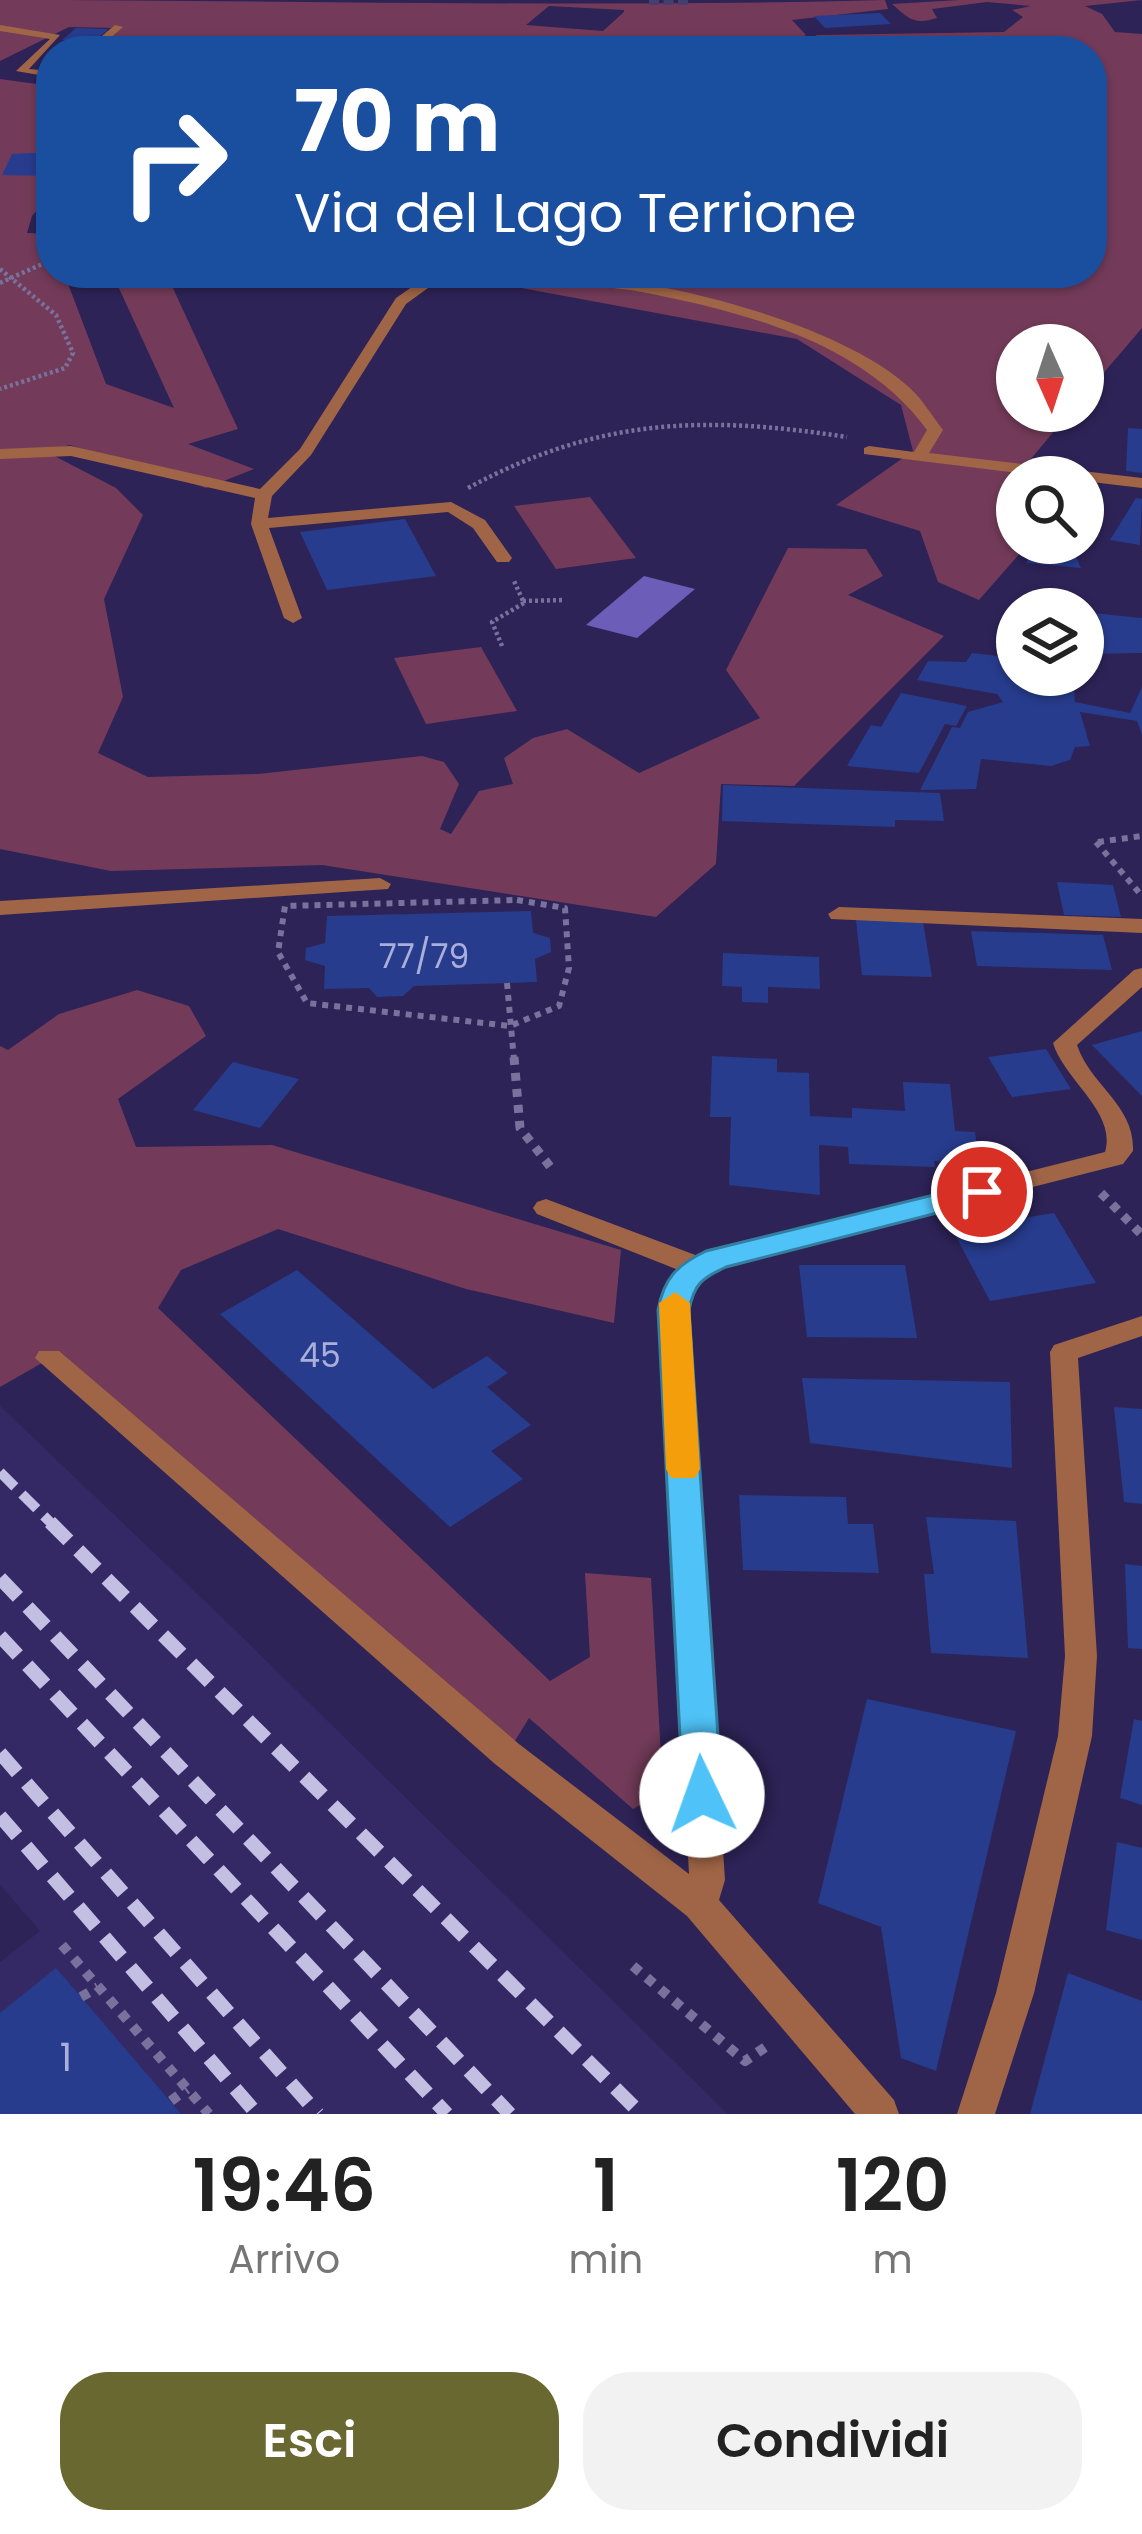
<!DOCTYPE html>
<html lang="it">
<style>
body{margin:0;font-family:Poppins,sans-serif;background:#f2f2f2;color:#222;height:100vh;display:flex;flex-direction:column;font-size:45px;white-space:nowrap}
*{box-sizing:border-box;margin:0}
p{font-size:39px;color:#767676}
.icon{flex:none;width:66px;height:66px;fill:none;stroke:currentColor;stroke-width:2;stroke-linecap:round;stroke-linejoin:round}
.map{position:relative;height:2114px;overflow:hidden}
.panel{display:flex;flex-direction:column;background:#fff;flex:1}
.panel>*{flex:none}
.hud{position:absolute;left:36px;top:36px;width:1071px;height:252px;border-radius:48px;box-shadow:0 3px 9px #0004;background:#1a4fa0;color:#fff;overflow:hidden}
.needle{width:78px;rotate:177deg}
.fabs{position:absolute;left:996px;top:324px;display:grid;gap:24px}
.fabs a{display:grid;place-items:center;width:108px;height:108px;border-radius:50%;background:#fff;box-shadow:0 3px 9px #0004;font-size:60px}
.pin{position:absolute;display:grid;place-items:center;width:102px;height:102px;color:#fff;margin:-51px;border:6px solid #fff;border-radius:50%;box-shadow:0 3px 12px #0007}
.me{position:absolute;width:132px;margin:-66px;rotate:357deg;stroke-linejoin:round;filter:drop-shadow(0 0 9px #0008)}
.turn{display:flex;align-items:center;gap:42px;height:252px;padding:0 60px;font-size:54px}
.turn .icon{width:156px;height:156px;stroke-width:2.5}
.turn b{display:block;font-size:84px;line-height:102px}
.eta{display:flex;justify-content:space-evenly;align-items:center;height:204px;text-align:center}
.eta b{font-size:72px;font-weight:600;line-height:84px}
.cta{display:flex;gap:24px;margin-top:auto;padding:24px 60px}
.cta a{flex:1;height:138px;border-radius:48px;background:#696830;color:#fff;font-size:48px;font-weight:600;line-height:138px;text-align:center}
.cta a+a{background:#f2f2f2;color:#222}
.map>svg:first-child{display:block}
</style>
<div class="map">
<svg width="1142" height="2114" viewBox="0 0 1142 2114">
<rect width="100%" height="100%" fill="#2d2357"/>
<!-- built -->
<polygon fill="#342965" points="0,1406 234,1629 728,2114 0,2114 0,1962 40,1931 0,1885"/>
<!-- green -->
<g fill="#733b59" fill-rule="evenodd">
<path d="M0 0C295 0 590 8 885 0L888 9 792 20 806 35 780 47H745L750 51H92L116 28 69 27 0 61ZM549 6 624 10V12L603 31 526 25Z"/>
<path d="M959 0H1142L1085 6 1102 14 1115 32 1142 34V328L1083 397V345H1017V411H1071L1020 472 1027 477H1017V543H1029L979 600 938 582 920 531 836 505 913 451 901 405 797 339 505 285 512 273H1092V51H784L817 35 1004 32 1023 17 1012 10 1031 6 987 2 932 9 937 18C914 25 909 19 892 4Z"/>
<polygon points="0,79 51,86 51,195 32,216 27,233 51,234 51,273 64,273 106,384 174,408 112,273 166,273 238,429 188,444 254,469 206,488 70,445 45,451 116,488 143,515 104,599 123,697 98,753 148,777 258,774 422,756 444,762 459,784 440,829 451,834 479,791 513,784 504,758 533,738 567,729 639,773 760,718 726,670 788,548 866,549 883,576 848,595 944,636 794,786 721,784 716,864 656,917 322,865 111,871 0,849"/>
<polygon points="590,497 636,558 556,569 514,506"/>
<polygon points="481,647 517,711 426,724 394,658"/>
<polygon points="137,990 189,1006 206,1036 118,1099 136,1147 272,1145 621,1250 614,1323 466,1289 278,1229 181,1270 158,1308 550,1681 590,1657 585,1573 651,1578 663,1792 633,1809 529,1718 507,1754 49,1359 0,1387 0,1046 8,1050 59,1014"/>
</g>
<!-- water -->
<polygon fill="#6c5eb8" points="644,576 695,589 637,638 586,625"/>
<!-- building -->
<g fill="#273c8d">
<polygon points="880,13 891,24 825,28 814,16"/>
<polygon points="76,28 106,29 108,30 92,42 62,40"/>
<polygon points="50,152 50,176 2,175 12,154"/>
<polygon points="1128,428 1142,429 1142,473 1126,471"/>
<polygon points="1136,498 1142,499 1140,545 1110,540"/>
<polygon points="405,519 436,576 327,590 300,532"/>
<polygon points="1031,555 1075,555 1081,568 1026,563"/>
<polygon points="1083,612 1142,618 1142,653 1083,654"/>
<polygon points="972,653 1017,658 1017,675 1073,675 1075,702 1130,713 1142,687 1142,735 1137,721 1080,712 1090,746 1075,747 1070,760 1051,766 981,759 976,789 920,790 952,727 960,728 968,712 1003,702 997,694 917,680 928,661 966,662"/>
<polygon points="901,693 967,706 956,726 945,724 919,773 847,766 871,725 881,727"/>
<polygon points="723,785 940,793 944,821 895,820 895,827 722,821"/>
<polygon points="1057,882 1113,885 1121,917 1064,915"/>
<polygon points="531,911 533,933 550,938 551,952 535,959 537,982 414,986 403,996 377,997 369,988 324,989 325,966 305,960 306,948 325,943 327,916"/>
<polygon points="856,920 923,921 932,977 862,975"/>
<polygon points="971,931 1103,935 1112,970 977,966"/>
<polygon points="723,953 819,957 820,989 768,987 768,1003 742,1002 742,987 722,986"/>
<polygon points="1142,1031 1142,1096 1092,1045"/>
<polygon points="1046,1049 1071,1089 1012,1097 988,1057"/>
<polygon points="712,1056 777,1059 777,1072 809,1073 810,1116 852,1118 852,1108 905,1111 903,1082 950,1084 955,1131 975,1132 979,1163 934,1161 935,1167 849,1164 848,1147 819,1145 820,1195 729,1185 731,1117 710,1117"/>
<polygon points="233,1062 299,1079 260,1128 193,1110"/>
<polygon points="1054,1213 1096,1283 990,1301 952,1229"/>
<polygon points="799,1265 905,1265 917,1338 807,1337"/>
<polygon points="297,1270 433,1389 487,1356 508,1373 487,1387 531,1425 491,1451 523,1479 450,1527 220,1314"/>
<polygon points="802,1378 1010,1382 1012,1468 810,1443"/>
<polygon points="1114,1407 1142,1409 1142,1504 1124,1502"/>
<polygon points="739,1495 846,1497 848,1524 873,1524 879,1573 743,1570"/>
<polygon points="926,1517 1016,1521 1028,1658 931,1653 924,1574 934,1574"/>
<polygon points="1125,1564 1142,1566 1142,1649 1128,1648"/>
<polygon points="867,1699 1016,1731 936,2071 901,2058 881,1927 818,1903"/>
<polygon points="1134,1719 1142,1721 1142,1805 1120,1798"/>
<polygon points="1117,1842 1142,1848 1142,1940 1106,1930"/>
<polygon points="56,1968 81,1997 181,2114 0,2114 0,2013"/>
<polygon points="1068,1973 1142,2001 1142,2114 1030,2114"/>
</g>
<g fill="none" stroke-linecap="round" stroke-linejoin="round">
<!-- tertiary-tunnel -->
<polyline stroke="#463e6f" stroke-width="10" stroke-dasharray="10 4.5" stroke-linecap="butt" points="649,0 690,0"/>
<!-- path-far3 -->
<g stroke="#78729d" stroke-width="4.5" stroke-dasharray="3 3" stroke-linecap="butt">
<polyline points="0,269 56,315 73,353 65,368 0,389"/>
<polyline points="0,283 51,260"/>
<path d="M468 488C598 418 703 415 847 437"/>
<polyline points="523,601 565,600"/>
<polyline points="502,646 492,622 524,603 514,581"/>
</g>
<!-- path-far2 -->
<g stroke="#78729d" stroke-width="6" stroke-dasharray="6 6" stroke-linecap="butt">
<polyline points="1096,842 1142,896"/>
<polyline points="1098,842 1142,836"/>
<polygon points="517,900 565,908 569,968 559,1006 510,1026 307,1003 278,952 285,906"/>
<polyline points="507,983 514,1060"/>
</g>
<!-- path-far1 -->
<g stroke="#78729d" stroke-width="9" stroke-dasharray="8 8" stroke-linecap="butt">
<polyline points="514,1057 520,1128 552,1169"/>
<polyline points="1101,1193 1142,1235"/>
</g>
<!-- path -->
<g stroke="#78729d" stroke-width="10" stroke-dasharray="9 9" stroke-linecap="butt">
<polyline points="62,1945 209,2114"/>
<polyline points="633,1966 745,2061 770,2044"/>
<polyline points="81,1997 98,1987"/>
<polyline points="171,2101 187,2089"/>
</g>
<!-- service -->
<g fill="#a06546" fill-rule="evenodd">
<polygon points="0,25 60,35 29,69 51,71 51,77 16,71 50,39 0,31"/>
<polygon points="115,25 123,27 95,51 84,51"/>
<polygon points="460,273 485,273 428,288 406,304 311,455 272,496 268,518 451,502 485,520 512,558 509,562 497,562 473,528 448,512 269,528 302,618 293,623 284,618 251,524 255,498 71,456 0,459 0,449 71,446 260,489 300,449 396,298 419,282"/>
<path d="M542 273C641 273 845 321 915 393 925 404 934 418 943 430L929 453 1142 478V488L1083 481V477H1050L864 454V448L869 446 914 452 927 430C863 342 744 312 642 292 612 286 569 287 542 273Z"/>
<polygon points="380,878 391,884 388,889 0,915 0,901"/>
<polygon points="546,1199 706,1259 709,1266 706,1273 686,1273 537,1214 533,1208 537,1202"/>
</g>
<!-- minor -->
<g fill="#a06546" fill-rule="evenodd">
<polygon points="839,907 1142,919 1142,933 831,919 828,914"/>
<path d="M1142 968V987L1077 1045C1090 1085 1135 1105 1133 1151L1123 1164 731 1264 700 1281 687 1310 725 1880 719 1900 894 2100 899 2114H855L687 1916 495 1764 35 1358 39 1351H59L519 1744 689 1874 659 1310C669 1280 683 1262 712 1251L1105 1152C1117 1112 1064 1080 1053 1043L1134 970Z"/>
<polygon points="1142,1316 1142,1336 1078,1358 1097,1656 1092,1736 1034,1993 995,2114 957,2114 996,1993 1058,1736 1065,1656 1050,1352 1054,1345"/>
</g>
<!-- rail-far1 -->
<polyline stroke="#c2bfe2" stroke-width="10" stroke-dasharray="21 10" stroke-linecap="butt" points="0,1472 53,1525"/>
<!-- rail -->
<g stroke="#c2bfe2" stroke-width="14" stroke-dasharray="26 14" stroke-linecap="butt">
<polyline points="50,1522 641,2114"/>
<polyline points="0,1578 510,2114"/>
<polyline points="0,1636 447,2114"/>
<polyline points="0,1753 318,2114"/>
<polyline points="0,1816 257,2114"/>
</g>
</g>
<!-- route -->
<path fill="#4fc3f7" stroke="#337fa1" stroke-width="3" d="M982 1183 992 1186 997 1192 992 1199 726 1267C702 1278 694 1284 689 1310L722 1795 716 1807 702 1812 688 1807 683 1795 658 1310C664 1278 677 1265 706 1251Z"/>
<!-- slow -->
<polygon fill="#f59e0b" points="675,1292 690,1303 700,1469 695,1478 671,1478 666,1469 659,1303"/>
<g text-anchor="middle" dominant-baseline="central" stroke-width="10" stroke-linejoin="round" paint-order="stroke">
<!-- number labels -->
<g font-size="33" fill="#aaaedb">
<text x="424" y="956">77/79</text>
<text x="320" y="1355">45</text>
</g>
<!-- near-number labels -->
<g font-size="39" fill="#aaaedb">
<text x="66" y="2057">1</text>
</g>
</g>
</svg>
<div class="fabs">
<a><svg class="needle" viewBox="-14 -14 28 28"><path d="M0-13l5 13h-10z" fill="#e53935"/><path d="M0 13l5-13h-10z" fill="#767676"/></svg></a>
<a><svg class="icon" aria-label="search" viewBox="0 0 24 24"><circle cx="10" cy="10" r="6"/><path d="M15 15l6 6"/></svg></a>
<a><svg class="icon" aria-label="layers" viewBox="0 0 24 24"><path d="M12 4l9 5-9 5-9-5zM3 14l9 5 9-5"/></svg></a>
</div>
<div class="pin" style="left:982px;top:1192px;background:#d93025"><svg class="icon" aria-label="arrive" viewBox="0 0 24 24"><path d="M6 21V4h12l-3 4 3 4H6"/></svg></div>
<svg class="me" style="left:702px;top:1795px" viewBox="-20 -20 40 40"><circle r="19" fill="#fff"/><path d="M0-13L10 11 0 6-10 11z" fill="#4fc3f7"/></svg>
<div class="hud">
<div class="turn"><svg class="icon" aria-label="right" viewBox="0 0 24 24"><path d="M7 20v-9h11M14 6l5 5-5 5"/></svg><div><b>70 m</b>Via del Lago Terrione</div></div>
</div>
</div>
<section class="panel">
<div class="eta">
<div><b>19:46</b><p>Arrivo</p></div>
<div><b>1</b><p>min</p></div>
<div><b>120</b><p>m</p></div>
</div>
<div class="cta"><a>Esci</a><a>Condividi</a></div>
</section>
